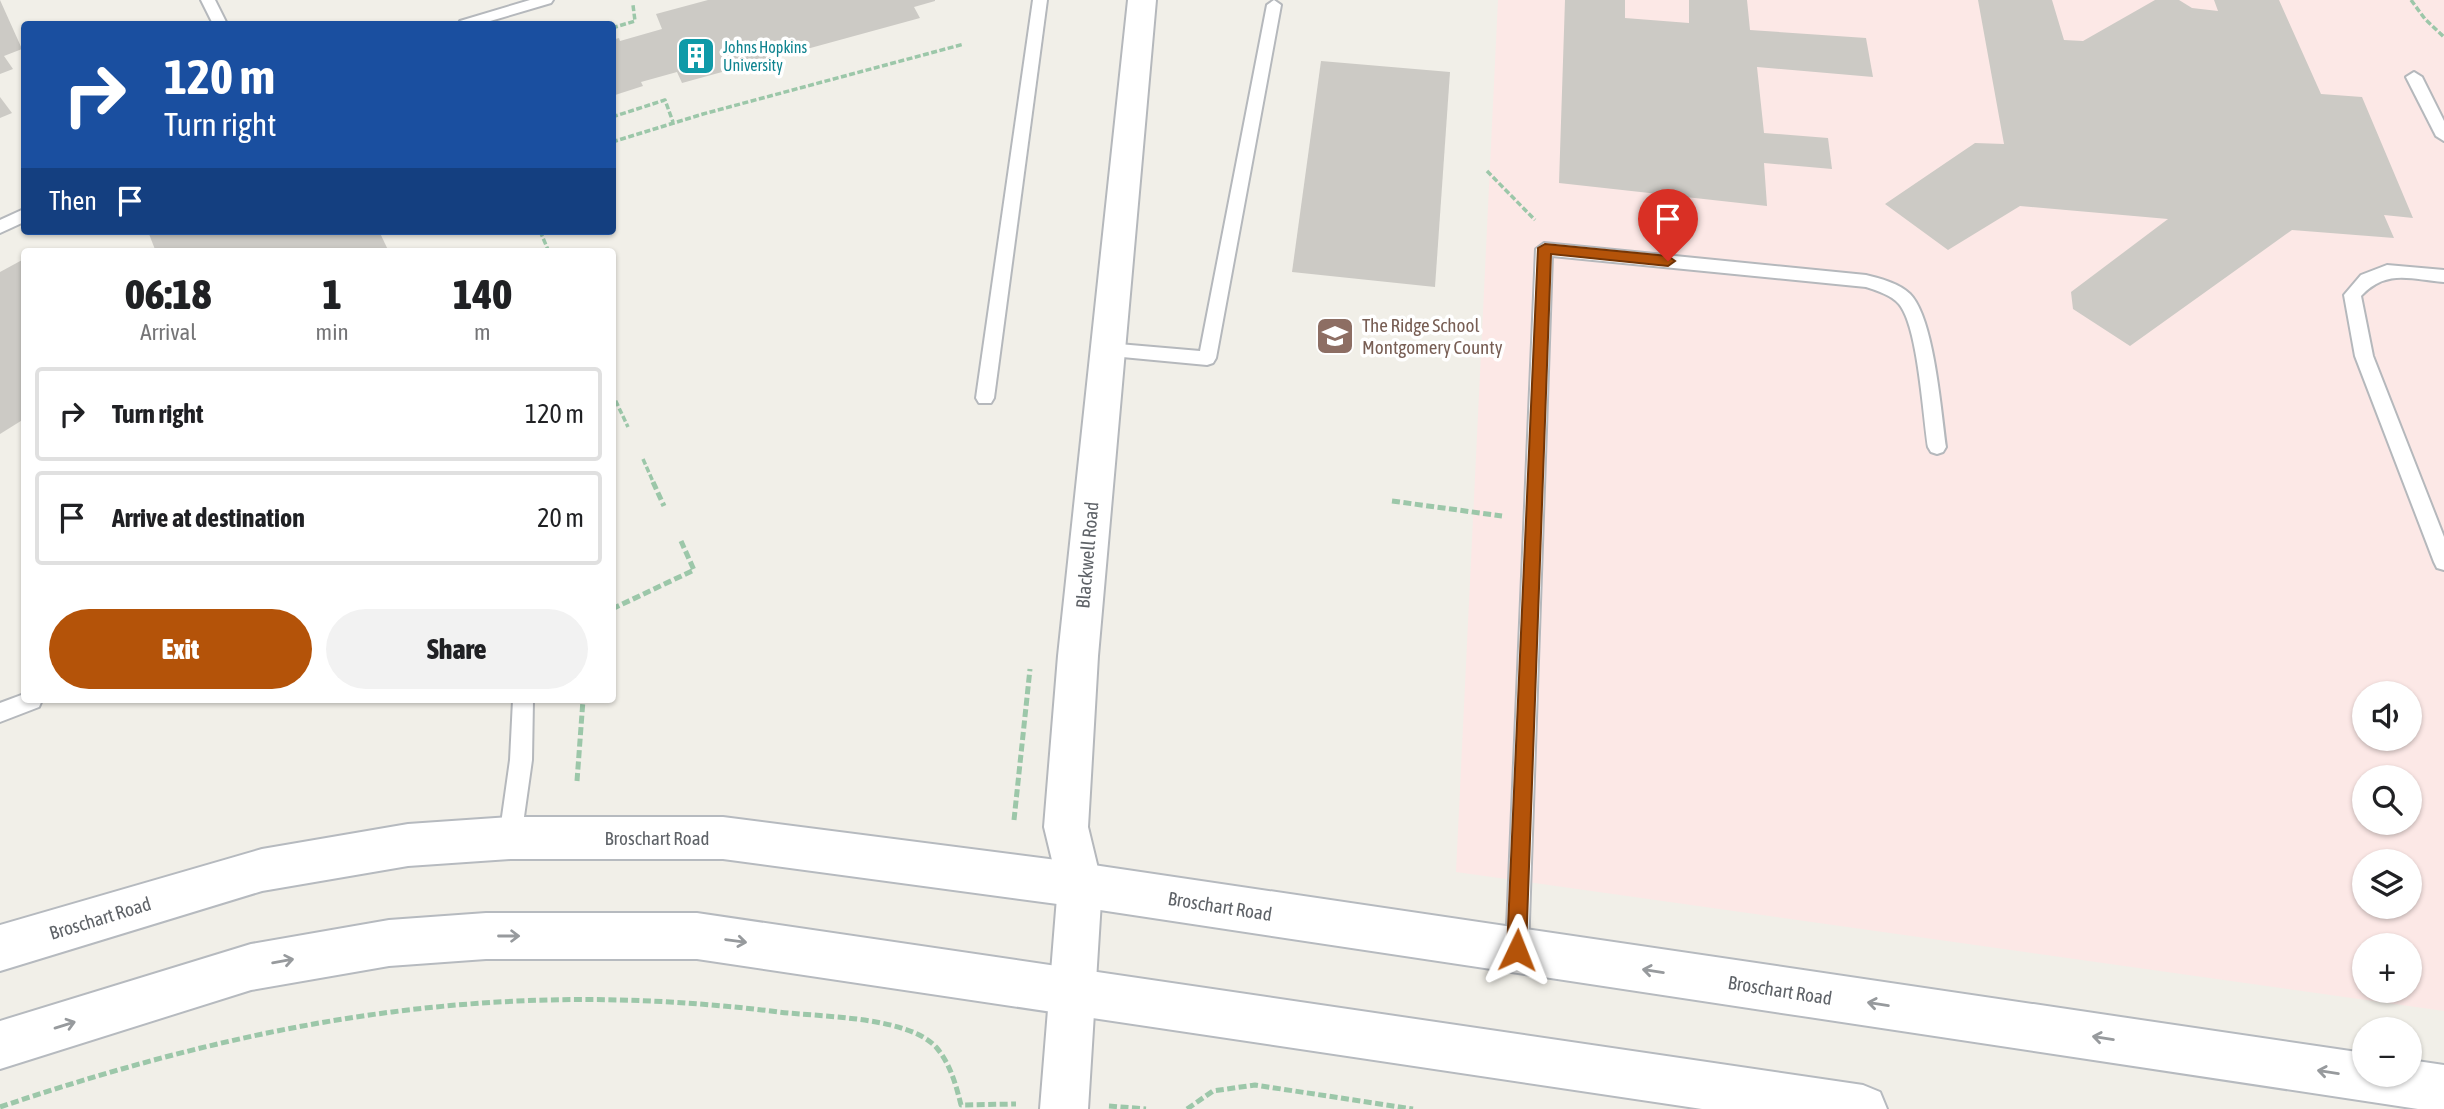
<!DOCTYPE html>
<meta charset="utf-8">
<style>
body{margin:0;font-family:"Asap Condensed",sans-serif;background:#f2f2f2;color:#202124;height:100vh;display:flex;flex-direction:column;font-size:26px;white-space:nowrap}
*{box-sizing:border-box;margin:0}
p{font-size:23px;color:#757577}
.icon{flex:none;width:38px;height:38px;fill:none;stroke:currentColor;stroke-width:2;stroke-linecap:round;stroke-linejoin:round}
.map{position:relative;flex:1;overflow:hidden}
.panel{position:absolute;left:21px;top:248px;width:595px;height:455px;display:flex;flex-direction:column;background:#fff;border-radius:7px;box-shadow:0 2px 5px #0004}
.panel>*{flex:none}
.top-card{position:absolute;left:21px;top:21px;width:595px;height:214px;border-radius:7px;box-shadow:0 2px 5px #0004;background:#1a4fa0;color:#fff;overflow:hidden}
.buttons{position:absolute;left:2352px;top:681px;display:grid;gap:14px}
.buttons a{display:grid;place-items:center;width:70px;height:70px;border-radius:50%;background:#fff;box-shadow:0 2px 5px #0004;font-size:35px}
.pin{position:absolute;display:grid;place-items:center;width:60px;height:60px;color:#fff;margin:-72px -30px;border-radius:50% 50% 50% 0;rotate:-45deg;box-shadow:0 0 7px #0007}
.pin .icon{rotate:45deg}
.me{position:absolute;width:77px;margin:-38px;rotate:2deg;stroke-linejoin:round;filter:drop-shadow(0 0 5px #0008)}
.turn{display:flex;align-items:center;gap:24px;height:147px;padding:0 28px;font-size:32px}
.turn .icon{width:91px;height:91px;stroke-width:2.5}
.turn b{display:block;font-size:49px;line-height:60px}
.then{display:flex;align-items:center;height:66px;padding:0 28px;background:#0003;gap:14px;font-size:26px}
.eta{display:flex;justify-content:space-evenly;align-items:center;height:119px;text-align:center}
.eta b{font-size:42px;font-weight:800;line-height:49px}
.cta{display:flex;gap:14px;margin-top:auto;padding:14px 28px}
.cta a{flex:1;height:80px;border-radius:42px;background:#b45309;color:#fff;font-size:28px;font-weight:800;line-height:80px;text-align:center}
.cta a+a{background:#f2f2f2;color:#202124}
ul{padding:0;list-style:none}
li{display:flex;align-items:center;gap:21px;height:94px;margin:0 14px 10px;padding:0 14px;border:4px solid #e0e0e0;border-radius:7px}
li div{flex:1}
li b{display:block;font-size:26px}
li em{font-style:normal}
.map>svg:first-child{display:block}
</style>
<div class="map">
<svg width="2444" height="1109" viewBox="0 0 2444 1109">
<rect width="100%" height="100%" fill="#f1efe8"/>
<!-- medical -->
<path fill="#fce8e6" fill-rule="evenodd" d="M1498 0H2444V1011L1456 872ZM2364 693H2410V738H2364ZM2364 777H2410V822H2364ZM2364 861H2410V906H2364ZM2364 945H2410V990H2364Z"/>
<!-- building -->
<g fill="#cccac5">
<polygon points="0,0 22,49 4,56 13,69 0,74"/>
<polygon points="708,0 935,0 935,1 914,7 920,18 682,83 677,72 641,82 643,86 612,96 612,40 619,38 620,41 662,29 656,14"/>
<polygon points="1565,0 1625,0 1625,18 1689,23 1689,0 1747,0 1750,30 1866,38 1873,77 1757,67 1764,133 1828,138 1832,169 1764,163 1767,206 1559,183"/>
<polygon points="1978,0 2052,0 2064,40 2083,41 2155,0 2179,0 2192,8 2218,11 2214,0 2279,0 2321,94 2362,97 2413,218 2384,215 2394,238 2292,230 2130,346 2073,309 2071,292 2168,219 2020,206 1948,250 1885,204 1975,143 2004,144"/>
<polygon points="1321,61 1450,72 1435,287 1292,272"/>
<polygon points="0,97 12,113 0,118"/>
<polygon points="156,231 379,231 389,252 156,252 149,234"/>
<polygon points="24,259 24,419 0,434 0,272"/>
</g>
<g fill="none" stroke-linecap="round" stroke-linejoin="round">
<defs>
<g id="lane">
<polygon points="201,0 215,0 227,24 213,24"/>
<polygon points="530,0 553,0 551,3 480,24 458,24 460,21"/>
<polygon points="1033,0 1047,0 994,398 991,403 979,403 976,398"/>
<polygon points="1274,0 1281,5 1216,358 1213,363 1207,365 1101,355 1098,350 1101,345 1107,343 1200,351 1267,5"/>
<polygon points="2414,72 2422,77 2444,121 2444,141 2436,136 2406,77"/>
<polygon points="24,209 24,222 0,233 0,220"/>
<path d="M1544 243 1866 275C1881 279 1899 283 1910 294 1934 318 1941 412 1946 447L1943 452 1937 454 1931 452 1928 447C1923 416 1918 326 1899 304 1891 295 1878 291 1866 287L1552 256 1528 950 1525 958 1517 961 1509 958 1506 950 1536 249Z"/>
<path d="M2387 265 2444 270V282C2410 279 2386 269 2361 296L2373 356 2444 537V570L2437 568 2434 562 2355 356 2344 295 2361 275Z"/>
<polygon points="24,694 24,700 42,700 39,707 0,722 0,703"/>
<polygon points="513,700 533,700 532,760 521,838 518,845 510,848 502,845 499,838 510,760"/>
</g>
<polygon id="street" points="1128,0 1156,0 1098,656 1088,827 1102,885 1088,1109 1040,1109 1058,885 1044,827 1058,656"/>
<g id="secondary">
<polygon points="510,817 723,817 1080,863 2364,1053 2364,1074 2410,1074 2410,1060 2444,1065 2444,1109 2418,1109 1080,907 723,859 510,859 408,866 262,891 0,971 0,925 262,849 408,824"/>
<polygon points="486,913 697,913 1863,1085 1880,1092 1887,1109 1702,1109 697,959 486,959 389,966 251,990 0,1069 0,1021 251,944 389,920"/>
</g>
</defs>
<!-- lane casing -->
<use href="#lane" stroke="#b5b8bc" stroke-width="4"/>
<!-- street casing -->
<use href="#street" stroke="#b5b8bc" stroke-width="4"/>
<!-- secondary casing -->
<use href="#secondary" stroke="#b6babf" stroke-width="4"/>
<!-- path-far1 -->
<g stroke="#9cc7a9" stroke-width="3.5" stroke-dasharray="6 2.5" stroke-linecap="butt">
<polyline points="2411,0 2425,19 2444,37"/>
<polyline points="612,28 635,21 633,5"/>
<polyline points="612,117 665,100 673,122"/>
<polyline points="612,142 703,114 964,44"/>
<polyline points="1487,171 1535,220"/>
<polyline points="540,231 549,252"/>
<polyline points="612,393 628,427"/>
<polyline points="643,459 654,484"/>
</g>
<!-- path -->
<g stroke="#9cc7a9" stroke-width="5" stroke-dasharray="8 3.5" stroke-linecap="butt">
<polyline points="653,482 664,506"/>
<polyline points="1392,501 1502,516"/>
<polyline points="612,609 694,570 681,541"/>
<polyline points="577,781 583,700"/>
<polyline points="1014,820 1030,669"/>
<polyline points="1109,1106 1146,1109"/>
<path d="M0 1107C264 1018 500 977 779 1012 820 1017 907 1016 936 1047 950 1063 956 1085 961 1105L1016 1104"/>
<polyline points="1187,1109 1213,1091 1255,1085 1413,1109"/>
</g>
<!-- lane -->
<use href="#lane" fill="#fff" fill-rule="evenodd"/>
<!-- street -->
<use href="#street" fill="#fff" fill-rule="evenodd"/>
<!-- secondary -->
<use href="#secondary" fill="#fff" fill-rule="evenodd"/>
</g>
<!-- one-way arrows -->
<defs><path id="oneway-shaft" d="M-6 0H5M1.5-3L5.5 0L1.5 3" fill="none" stroke-width="1.6" stroke-linecap="round" stroke-linejoin="round" transform="scale(1.75)"/></defs>
<g stroke="#979a9d">
<use href="#oneway-shaft" transform="translate(509 936)"/>
<use href="#oneway-shaft" transform="translate(736 941) rotate(8)"/>
<use href="#oneway-shaft" transform="translate(283 961) rotate(-10)"/>
<use href="#oneway-shaft" transform="translate(1653 971) rotate(-171)"/>
<use href="#oneway-shaft" transform="translate(1878 1004) rotate(-171)"/>
<use href="#oneway-shaft" transform="translate(65 1025) rotate(-17)"/>
<use href="#oneway-shaft" transform="translate(2103 1038) rotate(-171)"/>
<use href="#oneway-shaft" transform="translate(2328 1072) rotate(-171)"/>
</g>
<!-- route -->
<polygon fill="#b45309" stroke="#753606" stroke-width="2" points="1545,244 1668,256 1675,261 1668,266 1551,254 1526,950 1524,957 1517,959 1510,957 1507,950 1538,248"/>
<!-- icons -->
<defs>
<symbol id="building-square" viewBox="-11 -11 22 22"><rect x="-9" y="-9" width="18" height="18" rx="4" fill="#0f9aa8" stroke="#fff"/><path d="M-4-6H4V6H1V3H-1V6H-4ZM-2.5-4.3h1.7v1.8h-1.7ZM.8-4.3h1.7v1.8H.8ZM-2.5-1h1.7V.8h-1.7ZM.8-1h1.7V.8H.8Z" fill="#fff"/></symbol>
<symbol id="school-square" viewBox="-11 -11 22 22"><rect x="-9" y="-9" width="18" height="18" rx="4" fill="#8d6e63" stroke="#fff"/><path d="M0-5L7-2L0 1L-7-2ZM-4 1L0 2.5L4 1V4Q0 6-4 4Z" fill="#fff"/></symbol>
</defs>
<g fill-rule="evenodd">
<use href="#building-square" x="674" y="34" width="44" height="44"/>
<use href="#school-square" x="1313" y="314" width="44" height="44"/>
</g>
<g text-anchor="middle" dominant-baseline="central" stroke-width="7" stroke-linejoin="round" paint-order="stroke">
<!-- far-culture labels -->
<g font-size="16" fill="#0d838f" stroke="#fff" text-anchor="start">
<text x="723" y="47">Johns Hopkins<tspan x="723" dy="18">University</tspan></text>
</g>
<!-- education labels -->
<g font-size="19" fill="#785e54" stroke="#fff" text-anchor="start">
<text x="1362" y="325">The Ridge School<tspan x="1362" dy="22">Montgomery County</tspan></text>
</g>
<!-- street labels -->
<g font-size="19" fill="#5f6368" stroke="#fff">
<text transform="translate(1087 555) rotate(-85)">Blackwell Road</text>
<text x="657" y="838">Broschart Road</text>
<text transform="translate(1220 906) rotate(9)">Broschart Road</text>
<text transform="translate(100 918) rotate(-17)">Broschart Road</text>
<text transform="translate(1780 990) rotate(9)">Broschart Road</text>
</g>
</g>
</svg>
<div class="buttons">
<a><svg class="icon" aria-label="sound" viewBox="0 0 24 24"><path d="M4 9h4l5-4v14l-5-4H4zM17 9q2 3 0 6"/></svg></a>
<a><svg class="icon" aria-label="search" viewBox="0 0 24 24"><circle cx="10" cy="10" r="6"/><path d="M15 15l6 6"/></svg></a>
<a><svg class="icon" aria-label="layers" viewBox="0 0 24 24"><path d="M12 4l9 5-9 5-9-5zM3 14l9 5 9-5"/></svg></a>
<a>+</a>
<a>−</a>
</div>
<div class="pin" style="left:1668px;top:261px;background:#d93025"><svg class="icon" aria-label="arrive" viewBox="0 0 24 24"><path d="M6 21V4h12l-3 4 3 4H6"/></svg></div>
<svg class="me" style="left:1517px;top:950px" viewBox="-20 -20 40 40"><path d="M0-17L14 15 0 8-14 15z" fill="#b45309" stroke="#fff" stroke-width="4"/></svg>
<div class="top-card">
<div class="turn"><svg class="icon" aria-label="right" viewBox="0 0 24 24"><path d="M7 20v-9h11M14 6l5 5-5 5"/></svg><div><b>120 m</b>Turn right</div></div>
<div class="then">Then<svg class="icon" aria-label="arrive" viewBox="0 0 24 24"><path d="M6 21V4h12l-3 4 3 4H6"/></svg></div>
</div>
<section class="panel">
<div class="eta">
<div><b>06:18</b><p>Arrival</p></div>
<div><b>1</b><p>min</p></div>
<div><b>140</b><p>m</p></div>
</div>
<ul>
<li><svg class="icon" aria-label="right" viewBox="0 0 24 24"><path d="M7 20v-9h11M14 6l5 5-5 5"/></svg><div><b>Turn right</b></div><em>120 m</em></li>
<li><svg class="icon" aria-label="arrive" viewBox="0 0 24 24"><path d="M6 21V4h12l-3 4 3 4H6"/></svg><div><b>Arrive at destination</b></div><em>20 m</em></li>
</ul>
<div class="cta"><a>Exit</a><a>Share</a></div>
</section>
</div>
